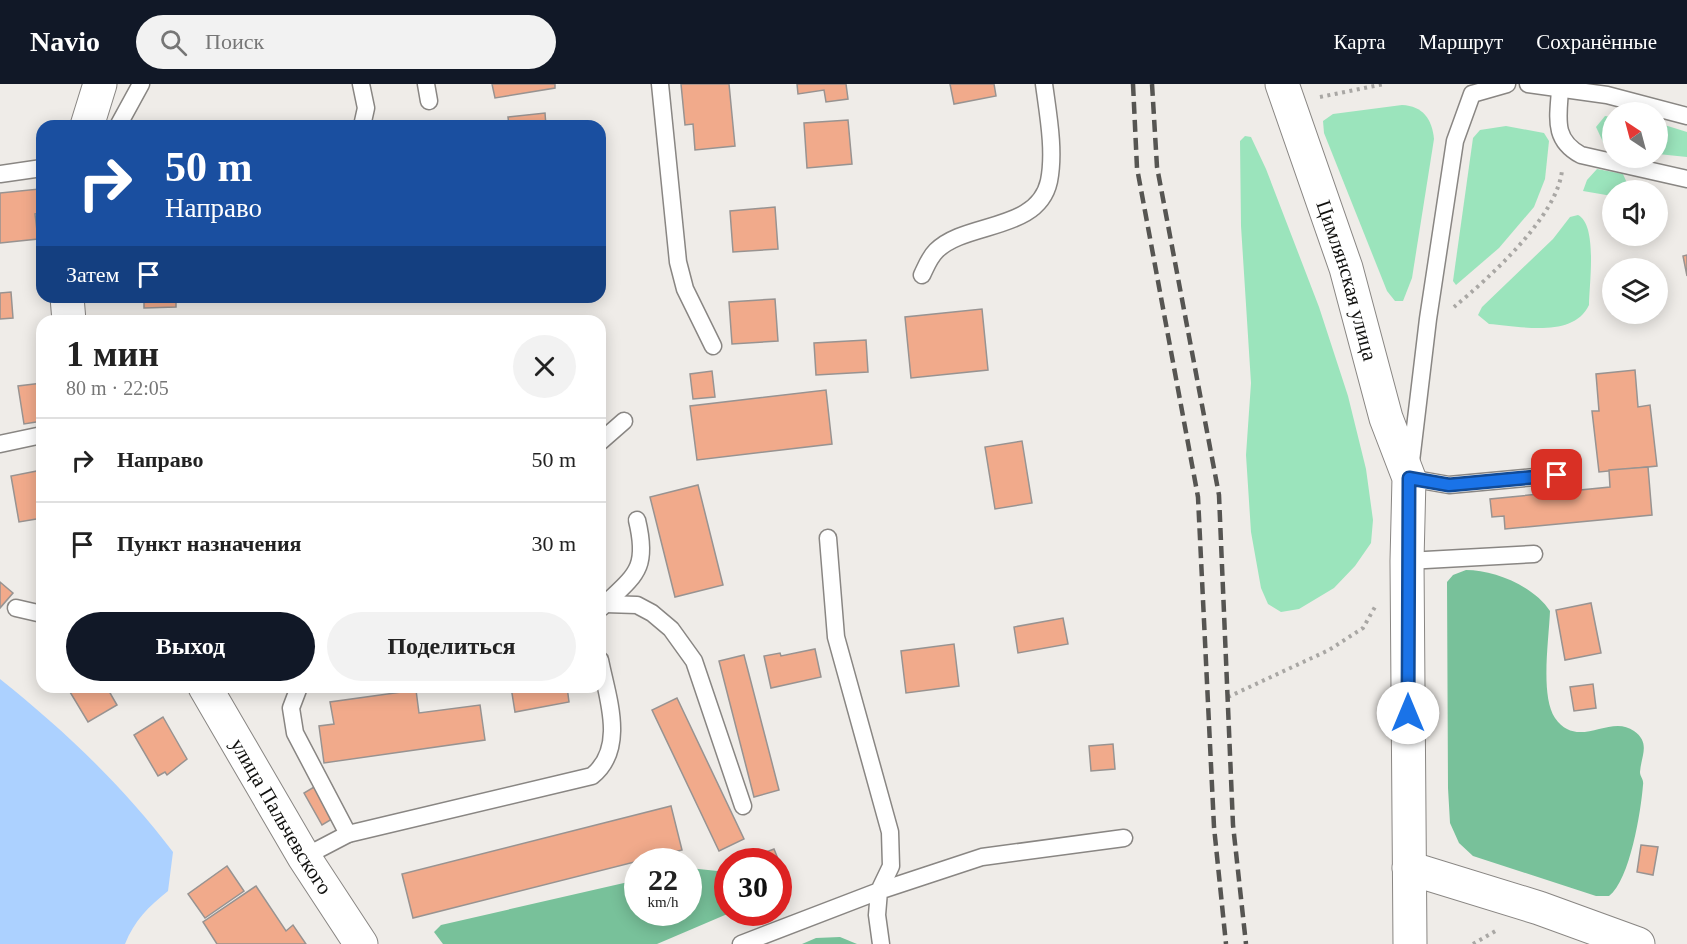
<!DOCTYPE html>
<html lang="ru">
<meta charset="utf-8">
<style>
body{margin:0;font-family:Georgia,serif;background:#f2f2f2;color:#222;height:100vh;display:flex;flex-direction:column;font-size:22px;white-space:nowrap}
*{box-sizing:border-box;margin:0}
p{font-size:20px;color:#767676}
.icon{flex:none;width:33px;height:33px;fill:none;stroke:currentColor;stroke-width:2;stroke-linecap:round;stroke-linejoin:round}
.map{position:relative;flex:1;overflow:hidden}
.panel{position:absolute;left:36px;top:231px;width:570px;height:378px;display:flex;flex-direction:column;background:#fff;border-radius:18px;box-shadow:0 3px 15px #0003}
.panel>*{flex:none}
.hud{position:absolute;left:36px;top:36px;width:570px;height:183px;border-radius:18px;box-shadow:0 3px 15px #0003;background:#1a4fa0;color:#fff;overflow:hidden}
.needle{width:39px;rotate:324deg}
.fabs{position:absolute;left:1602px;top:18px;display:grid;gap:12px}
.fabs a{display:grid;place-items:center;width:66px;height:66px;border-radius:50%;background:#fff;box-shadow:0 3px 15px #0003;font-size:30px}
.speed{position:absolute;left:624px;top:764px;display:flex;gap:12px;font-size:30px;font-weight:700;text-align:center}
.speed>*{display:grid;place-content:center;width:78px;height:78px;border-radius:50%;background:#fff;box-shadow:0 3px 15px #0003;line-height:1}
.speed small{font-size:15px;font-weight:400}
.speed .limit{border:9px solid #d22;background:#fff;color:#111}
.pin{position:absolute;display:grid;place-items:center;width:51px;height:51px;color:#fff;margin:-26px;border-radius:12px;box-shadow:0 3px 9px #0006}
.me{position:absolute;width:66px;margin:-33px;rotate:0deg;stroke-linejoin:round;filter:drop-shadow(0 0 4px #0008)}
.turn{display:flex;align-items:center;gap:21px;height:126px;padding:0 30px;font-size:27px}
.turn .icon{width:78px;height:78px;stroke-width:2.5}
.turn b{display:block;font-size:42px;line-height:51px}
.then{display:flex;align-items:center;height:57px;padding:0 30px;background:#0003;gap:12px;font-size:22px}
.round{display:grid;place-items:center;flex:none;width:63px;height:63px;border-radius:32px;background:#f2f2f2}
.overview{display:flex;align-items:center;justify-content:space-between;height:102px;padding:0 30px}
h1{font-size:36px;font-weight:600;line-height:45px}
.action{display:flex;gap:12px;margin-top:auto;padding:12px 30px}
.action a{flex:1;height:69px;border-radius:36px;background:#111827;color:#fff;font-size:24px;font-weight:600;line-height:69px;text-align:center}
.action a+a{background:#f2f2f2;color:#222}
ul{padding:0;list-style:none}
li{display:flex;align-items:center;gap:18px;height:84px;padding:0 30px;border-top:2px solid #e0e0e0}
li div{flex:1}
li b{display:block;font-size:22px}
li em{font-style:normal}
header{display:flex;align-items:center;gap:36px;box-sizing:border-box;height:84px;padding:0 30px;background:#111827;color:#fff}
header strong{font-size:28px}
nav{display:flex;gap:33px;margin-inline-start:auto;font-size:21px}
.search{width:420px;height:54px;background:#f2f2f2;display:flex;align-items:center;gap:15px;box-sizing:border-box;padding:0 21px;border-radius:33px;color:#767676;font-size:22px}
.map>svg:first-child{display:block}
</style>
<header>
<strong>Navio</strong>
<div class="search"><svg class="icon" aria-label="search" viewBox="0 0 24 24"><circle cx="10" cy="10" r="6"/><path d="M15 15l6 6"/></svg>Поиск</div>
<nav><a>Карта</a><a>Маршрут</a><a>Сохранённые</a></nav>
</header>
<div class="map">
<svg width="1687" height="860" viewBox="0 0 1687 860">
<rect width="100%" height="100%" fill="#efece8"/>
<!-- green -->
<g fill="#9be4bc">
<path d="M1402 21C1423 22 1432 35 1434 55L1412 194 1403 217H1395L1387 207 1324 49 1323 37 1333 30Z"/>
<polygon points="1605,32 1612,33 1612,62 1604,60 1596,43"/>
<polygon points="1658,39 1687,48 1687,73 1658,70"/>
<polygon points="1506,42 1544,49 1549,57 1545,95 1534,123 1499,164 1456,201 1453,197 1473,54 1480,46"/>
<polygon points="1245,52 1251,53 1266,85 1319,223 1348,312 1366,385 1373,436 1371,459 1355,482 1334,504 1299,525 1281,528 1268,520 1261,504 1251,448 1246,371 1251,299 1241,142 1240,57"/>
<polygon points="1597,85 1623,90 1630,106 1612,106 1612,112 1583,107 1587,96"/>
<path d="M1578 131C1598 141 1589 201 1589 221 1573 255 1519 242 1489 240L1478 231 1482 223 1553 155 1570 133Z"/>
</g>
<!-- forest -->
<g fill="#78c19a">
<path d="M1466 486C1494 486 1534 502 1550 527 1549 555 1540 612 1555 634 1578 667 1610 629 1634 647 1651 659 1641 672 1640 688 1640 693 1644 695 1643 701 1641 727 1630 796 1609 812H1596L1473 772 1459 759 1450 739 1448 704 1447 498 1453 491Z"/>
<polygon points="689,784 727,788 728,828 732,828 657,860 443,860 434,848 441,841 637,796 638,828 688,828"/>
<polygon points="840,853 857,860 802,860 816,854"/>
</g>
<!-- water -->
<path fill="#acd1ff" d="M0 595C64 646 124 703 173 768L168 807C149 822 134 837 125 860H0Z"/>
<!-- building -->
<g fill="#f1aa8b" stroke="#989391" stroke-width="1.5">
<polygon points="492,0 555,0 555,4 495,14"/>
<polygon points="681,0 729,0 735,62 695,66 693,40 685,41"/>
<polygon points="797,0 846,0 848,15 826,18 824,6 798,10"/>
<polygon points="950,0 994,0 996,12 954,20"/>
<polygon points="545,29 546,42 509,42 508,33"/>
<polygon points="848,36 852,80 807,84 804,39"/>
<polygon points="39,105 42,129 35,130 38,155 0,159 0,109"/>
<polygon points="775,123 778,165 733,168 730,127"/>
<polygon points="1687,171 1687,192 1683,172"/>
<polygon points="11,208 13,234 0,235 0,209"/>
<polygon points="144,213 176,213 176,223 144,224"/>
<polygon points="775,215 778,257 732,260 729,218"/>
<polygon points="982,225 988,286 911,294 905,233"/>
<polygon points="866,256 868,288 816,291 814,259"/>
<polygon points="1635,286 1638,323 1650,321 1657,382 1599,388 1592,327 1599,327 1596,290"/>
<polygon points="712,287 715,313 693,315 690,290"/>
<polygon points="42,299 42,337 24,340 18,302"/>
<polygon points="826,306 832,360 697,376 690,322"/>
<polygon points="1022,357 1032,419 995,425 985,363"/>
<polygon points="1648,383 1652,431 1505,445 1504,432 1492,433 1490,415 1610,403 1609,386"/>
<polygon points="42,386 42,434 19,438 11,392"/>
<polygon points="698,401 723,501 675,513 650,413"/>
<polygon points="0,498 13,509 0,524"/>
<polygon points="1591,519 1601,569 1565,576 1556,526"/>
<polygon points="1063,534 1068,560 1018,569 1014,543"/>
<polygon points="954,560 959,602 906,609 901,567"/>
<polygon points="815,565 821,593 771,604 764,572 780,569 781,572"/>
<polygon points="744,571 779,706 754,713 719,577"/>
<polygon points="1593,600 1596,624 1574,627 1570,603"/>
<polygon points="67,603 120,603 110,609 117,621 88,638"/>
<polygon points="511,603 567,603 569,618 515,628"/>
<polygon points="416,606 419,629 480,621 485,656 324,679 319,642 334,640 330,618"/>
<polygon points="677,614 744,755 719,767 652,626"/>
<polygon points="163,633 187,675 167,691 165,688 158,692 134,651"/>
<polygon points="1113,660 1115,685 1091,687 1089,662"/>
<polygon points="314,703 332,735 322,741 304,709"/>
<polygon points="671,722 682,766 413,834 402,790"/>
<polygon points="1641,761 1658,763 1653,791 1637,788"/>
<polygon points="774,765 789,802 778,806 778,777 743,777"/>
<polygon points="227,782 244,807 205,834 188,810"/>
<polygon points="256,802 286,847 293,841 306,860 217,860 203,838"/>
</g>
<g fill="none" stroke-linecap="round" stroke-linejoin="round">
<defs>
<g id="service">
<polyline points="361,0 366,24 362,42"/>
<polyline points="426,0 429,17"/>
<polyline points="660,0 678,178 685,205 713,262"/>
<polyline points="1507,0 1472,10 1455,57 1428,235 1409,394 1449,401 1557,391"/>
<polyline points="1528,0 1607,11 1687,32"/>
<path d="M1560 6C1558 35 1553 56 1581 71L1687 95"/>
<polyline points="118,42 141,0"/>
<polyline points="0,90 42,84"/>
<path d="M922 191C926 183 929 174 936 167 966 137 1038 148 1049 97 1055 67 1048 30 1044 0"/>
<polyline points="600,358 624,337"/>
<polyline points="0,360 42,351"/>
<polyline points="1407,477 1534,470"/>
<polyline points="600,517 605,520 637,521 652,529 671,545 694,577 743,722"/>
<polyline points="16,524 42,530"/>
<path d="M601 524C635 491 649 486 637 436"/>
<polyline points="299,603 291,624 295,649 348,750"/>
<path d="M304 773 348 750 592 692C627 664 607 612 600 576"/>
<polyline points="741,860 879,807 891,782 890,748 836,553 828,454"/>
<polyline points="881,860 877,831 879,807 982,773 1124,754"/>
</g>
<g id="minor">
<path id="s1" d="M1282 0 1346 184 1386 334 1409 394 1407 477 1410 860"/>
<polyline points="87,42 100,0"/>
<polyline points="67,213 69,237"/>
<path id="s2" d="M205 603 304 773 361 860"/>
<polyline points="1409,784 1539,824 1638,860"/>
</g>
</defs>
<!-- service casing -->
<use href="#service" stroke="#898683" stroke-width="19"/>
<!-- minor casing -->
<use href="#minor" stroke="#898683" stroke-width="35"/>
<!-- path -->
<g stroke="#a9a7a4" stroke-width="4" stroke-dasharray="3 4.5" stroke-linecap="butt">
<polyline points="1320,13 1384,0"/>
<path d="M1454 223C1489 194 1558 132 1562 86"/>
<polyline points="1228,613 1329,566 1363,544 1375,523"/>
<polyline points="1473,860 1499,845"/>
</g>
<!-- service -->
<use href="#service" stroke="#fff" stroke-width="16"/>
<!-- minor -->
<use href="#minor" stroke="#fff" stroke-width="33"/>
<!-- rail -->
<g stroke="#565552" stroke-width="4.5" stroke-dasharray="12 6" stroke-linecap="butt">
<polyline points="1133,0 1137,84 1198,413 1214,743 1226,860"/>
<polyline points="1152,0 1157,83 1219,411 1233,741 1246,860"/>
</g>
</g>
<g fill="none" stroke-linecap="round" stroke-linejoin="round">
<defs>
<polyline id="route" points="1408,629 1409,394 1449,401 1557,391"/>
</defs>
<!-- route casing -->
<use href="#route" stroke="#114b97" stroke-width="15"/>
<!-- route -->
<use href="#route" stroke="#1a73e8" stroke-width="10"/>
</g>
<g text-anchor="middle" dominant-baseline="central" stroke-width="4.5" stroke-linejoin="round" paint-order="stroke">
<!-- street labels -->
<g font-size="21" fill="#11110f" stroke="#fff">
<text stroke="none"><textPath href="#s1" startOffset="207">Цимлянская улица</textPath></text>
<text stroke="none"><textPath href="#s2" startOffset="150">улица Пальчевского</textPath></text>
</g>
</g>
</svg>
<div class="fabs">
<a><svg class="needle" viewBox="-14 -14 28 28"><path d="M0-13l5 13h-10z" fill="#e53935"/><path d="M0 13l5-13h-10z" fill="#767676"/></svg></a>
<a><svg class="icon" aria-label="sound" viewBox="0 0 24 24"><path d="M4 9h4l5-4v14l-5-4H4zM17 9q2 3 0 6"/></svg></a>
<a><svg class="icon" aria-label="layers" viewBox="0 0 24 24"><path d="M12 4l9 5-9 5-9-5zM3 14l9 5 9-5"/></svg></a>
</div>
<div class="speed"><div>22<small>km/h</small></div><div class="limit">30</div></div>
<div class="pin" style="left:1557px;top:391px;background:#d93025"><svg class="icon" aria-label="arrive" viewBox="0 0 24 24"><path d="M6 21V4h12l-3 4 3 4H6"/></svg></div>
<svg class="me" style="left:1408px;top:629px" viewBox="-20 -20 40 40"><circle r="19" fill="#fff"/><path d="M0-13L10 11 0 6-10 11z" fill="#1a73e8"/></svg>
<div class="hud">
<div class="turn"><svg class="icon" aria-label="right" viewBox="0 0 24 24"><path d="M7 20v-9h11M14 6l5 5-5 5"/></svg><div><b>50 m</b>Направо</div></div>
<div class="then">Затем<svg class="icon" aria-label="arrive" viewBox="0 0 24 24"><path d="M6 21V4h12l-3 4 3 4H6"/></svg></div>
</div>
<section class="panel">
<div class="overview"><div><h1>1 мин</h1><p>80 m · 22:05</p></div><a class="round"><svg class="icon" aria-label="close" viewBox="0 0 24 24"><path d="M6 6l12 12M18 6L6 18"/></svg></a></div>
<ul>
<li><svg class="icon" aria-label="right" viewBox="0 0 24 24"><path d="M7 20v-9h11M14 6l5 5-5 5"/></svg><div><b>Направо</b></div><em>50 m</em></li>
<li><svg class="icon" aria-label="arrive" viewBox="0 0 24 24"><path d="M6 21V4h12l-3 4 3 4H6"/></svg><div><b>Пункт назначения</b></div><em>30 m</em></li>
</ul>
<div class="action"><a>Выход</a><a>Поделиться</a></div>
</section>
</div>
